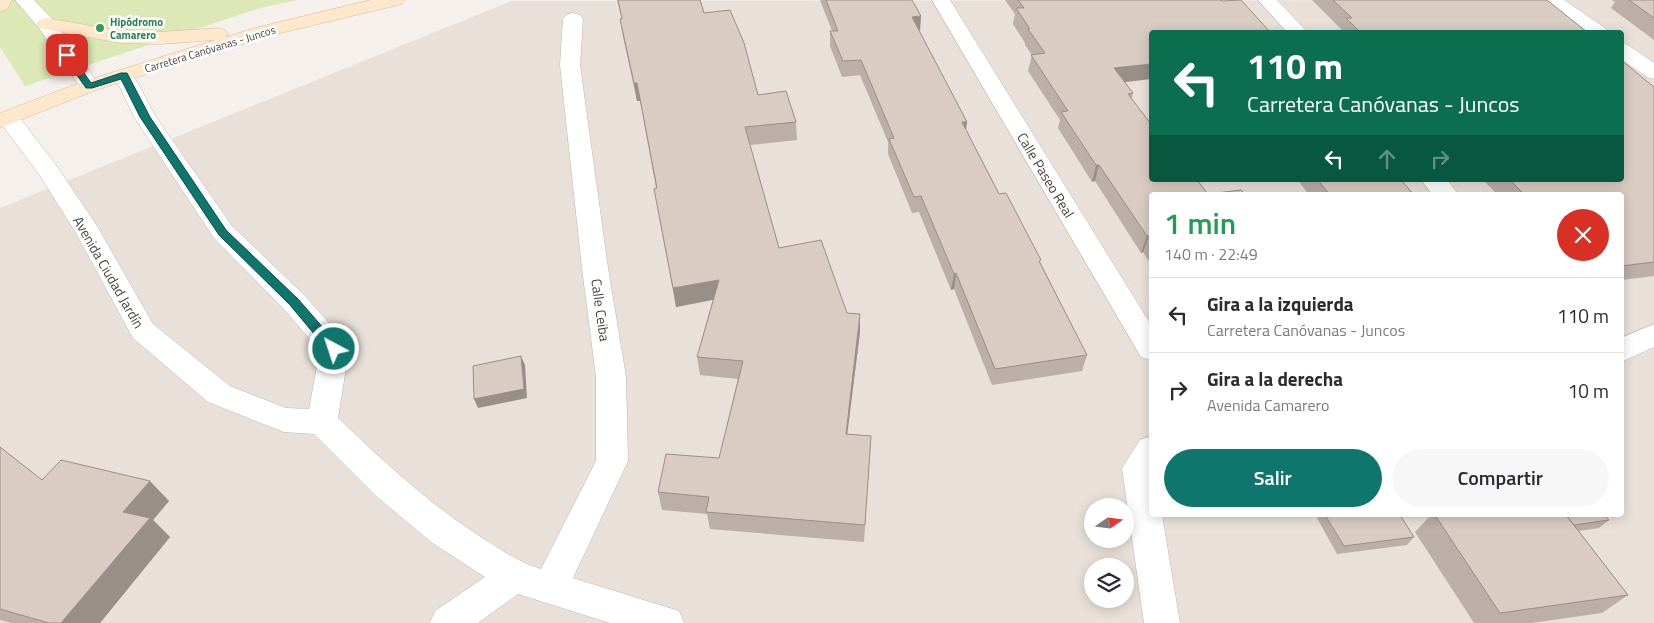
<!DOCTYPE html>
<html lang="es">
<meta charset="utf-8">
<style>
body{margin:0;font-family:"Titillium Web",sans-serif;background:#f7f7f7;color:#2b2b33;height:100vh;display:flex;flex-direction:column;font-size:19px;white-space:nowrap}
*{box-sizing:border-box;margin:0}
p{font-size:16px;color:#7c7c81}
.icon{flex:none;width:28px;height:28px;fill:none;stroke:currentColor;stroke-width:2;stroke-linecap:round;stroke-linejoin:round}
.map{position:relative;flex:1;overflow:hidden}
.drawer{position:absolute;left:1149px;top:192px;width:475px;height:325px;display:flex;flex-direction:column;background:#fff;border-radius:5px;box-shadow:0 2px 12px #0003}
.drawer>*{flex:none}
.hud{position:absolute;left:1149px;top:30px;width:475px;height:152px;border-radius:5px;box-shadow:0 2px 12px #0003;background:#0b6e4f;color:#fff;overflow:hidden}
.needle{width:32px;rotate:76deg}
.controls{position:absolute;left:1084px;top:498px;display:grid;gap:10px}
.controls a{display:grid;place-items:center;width:50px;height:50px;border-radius:50%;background:#fff;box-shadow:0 2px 12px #0003;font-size:25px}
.pin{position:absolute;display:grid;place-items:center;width:42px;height:42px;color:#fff;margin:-21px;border-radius:10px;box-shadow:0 2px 8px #0006}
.me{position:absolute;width:55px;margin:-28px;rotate:320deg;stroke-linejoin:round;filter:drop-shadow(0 0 4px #0008)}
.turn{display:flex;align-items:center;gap:18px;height:105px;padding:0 15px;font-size:22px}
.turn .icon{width:65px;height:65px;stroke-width:2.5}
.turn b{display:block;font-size:35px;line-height:42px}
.lanes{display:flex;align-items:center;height:48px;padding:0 15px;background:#0003;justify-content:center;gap:25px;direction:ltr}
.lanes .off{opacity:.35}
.round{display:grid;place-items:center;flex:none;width:52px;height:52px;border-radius:26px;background:#f7f7f7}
.head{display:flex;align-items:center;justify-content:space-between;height:85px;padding:0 15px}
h1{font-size:30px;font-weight:600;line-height:38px;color:#1e9e55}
.button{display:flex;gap:10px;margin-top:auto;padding:10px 15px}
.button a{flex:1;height:58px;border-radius:30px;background:#0f766e;color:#fff;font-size:20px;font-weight:600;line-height:58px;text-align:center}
.button a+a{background:#f7f7f7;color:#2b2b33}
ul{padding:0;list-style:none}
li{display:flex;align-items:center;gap:15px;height:75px;padding:0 15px;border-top:1px solid #e1e1e2}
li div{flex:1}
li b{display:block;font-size:19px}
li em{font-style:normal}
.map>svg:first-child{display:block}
</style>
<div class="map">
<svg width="1654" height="623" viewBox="0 0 1654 623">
<rect width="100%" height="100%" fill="#f5f0eb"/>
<!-- residential -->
<path fill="#e9e1d9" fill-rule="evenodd" d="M1654 0V623H0V208L512 1ZM1151 32H1621V180H1151ZM1151 195H1621V515H1151ZM1092 506H1125V539H1092ZM1092 566H1125V599H1092Z"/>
<!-- green -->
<polygon fill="#dce8b5" points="0,0 298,0 260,8 25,86 0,47"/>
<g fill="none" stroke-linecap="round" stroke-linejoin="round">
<defs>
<g id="minor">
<polygon points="15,0 34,0 53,20 100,86 96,90 89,92 82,90 39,28"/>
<polygon points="932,0 950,0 1151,325 1151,360 1141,357"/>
<polygon points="1258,0 1277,0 1307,32 1287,32"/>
<polygon points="1543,0 1564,0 1605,28 1608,32 1586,32 1545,4"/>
<path d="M573 13 580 15 583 19 580 65 608 268 626 377 628 461 573 578 679 611 684 623H610L518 594 478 623H430L435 611 485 577 431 542 375 495 314 434 284 432 208 402 133 338 76 233 39 174 0 122V114L8 111 16 113 56 165 97 226 153 324 230 386 286 408 309 409 320 351 284 309 214 238 134 117 114 75 117 71 124 69 131 71 156 117 232 226 304 295 345 341 349 349 338 418C384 462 430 505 484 539 503 551 520 563 541 569L596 461V377L582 268 560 65 563 19 566 15Z"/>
<polygon points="1621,43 1628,45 1654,63 1654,79 1647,77 1621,59"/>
<polygon points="1421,180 1447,180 1459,195 1433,195"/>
<polygon points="1654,324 1654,347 1621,362 1621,338"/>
<polygon points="1151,436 1151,515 1162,515 1180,623 1144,623 1122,468 1140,440"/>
</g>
<g id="secondary">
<polygon points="0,0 12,0 7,9 0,11"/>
<polygon points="371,0 404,0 402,4 268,36 96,90 0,128 0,113 82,82 215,40 161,44 120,43 39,28 36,24 39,20 46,18 120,31 161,32 218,28 225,30 228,34 226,37 255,28"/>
</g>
</defs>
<!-- minor casing -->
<use href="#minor" stroke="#c1b6ad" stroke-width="1"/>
<!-- secondary casing -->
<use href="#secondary" stroke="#d7bc9e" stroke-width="1"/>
<!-- minor -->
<use href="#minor" fill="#fff" fill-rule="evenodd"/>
<!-- secondary -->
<use href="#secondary" fill="#fee8cc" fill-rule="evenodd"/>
</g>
<!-- wall -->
<g fill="#bbafa8">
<polygon points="617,0 700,0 704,13 758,95 796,122 797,140 750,145 779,248 847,313 860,332 847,435 871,436 864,542 710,529 707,514 662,510 658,492 719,458 738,379 700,375 697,357 713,300 676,307 654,189 656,188 640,101 637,101 623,37 620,19 622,19"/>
<polygon points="820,0 912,0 919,31 967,122 966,130 999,194 1041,264 1087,355 1082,371 992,385 954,289 951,290 919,212 912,213 888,154 888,142 860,75 842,77 830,46 830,31 832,31"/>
<polygon points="1005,0 1221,0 1125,82 1133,93 1132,98 1151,180 1208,194 1246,195 1151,195 1151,265 1143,252 1141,253 1095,181 1092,182 1058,128 1060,120 1028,71 1032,55 1025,45 1025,43 1013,24 1015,14"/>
<polygon points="1312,0 1547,0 1587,32 1340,32 1341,29"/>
<polygon points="1612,0 1654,0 1654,40 1611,8 1615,2"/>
<polygon points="1654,87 1654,276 1621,280 1621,195 1498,195 1483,180 1621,180"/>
<polygon points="1298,180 1401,180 1414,195 1309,195"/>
<polygon points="0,447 42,480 169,501 153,520 170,537 100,623 12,623 0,620"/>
<polygon points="1319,515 1400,515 1414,537 1407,545 1337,554 1317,518"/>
<polygon points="1431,515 1604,515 1609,520 1599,528 1579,531 1628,595 1602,613 1531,623 1474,623 1415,532"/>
</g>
<!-- shaded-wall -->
<g fill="#998f88">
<polygon points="921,16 920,31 912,17"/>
<polygon points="1151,64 1151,79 1110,84 1114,68"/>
<polygon points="634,83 637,83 640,101 637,101"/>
<polygon points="962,122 967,122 965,137"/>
<polygon points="1096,165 1099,165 1095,181 1092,182"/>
<polygon points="1147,236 1149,236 1143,252 1141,253"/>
<polygon points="956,273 954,289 951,290 954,274"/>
<polygon points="719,280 721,298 676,307 673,288"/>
<polygon points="860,314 860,332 845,452 846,434"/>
<polygon points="521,356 525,365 527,398 478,408 474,399"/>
<polygon points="150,481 169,501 153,520 170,537 100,623 61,623 123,512"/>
</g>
<!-- building -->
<g fill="#daccc3" stroke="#998f88">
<polygon points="618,0 700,0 704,13 730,10 744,43 758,95 786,91 796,122 745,127 779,248 821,240 847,313 860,314 846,434 871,436 865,525 706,512 709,497 658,492 666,454 719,458 743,361 697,357 719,280 673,288 654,189 657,188 637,83 634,83 620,19 622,19"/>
<polygon points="826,0 912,0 921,16 912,17 967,122 962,122 999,194 1006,193 1041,260 1039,261 1087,355 995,369 956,273 954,274 921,196 914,197 889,139 894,138 861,60 843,61 830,31 838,31"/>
<polygon points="1018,0 1221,0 1222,1 1241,0 1270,32 1151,32 1151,64 1114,68 1133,93 1128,94 1151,124 1151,180 1197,180 1208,194 1241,190 1246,195 1151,195 1151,240 1149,236 1147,236 1099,165 1096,165 1061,112 1068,111 1031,55 1045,53 1028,29 1030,29 1016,8 1024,8"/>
<polygon points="1333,0 1547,0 1587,32 1360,32 1346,18 1352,18"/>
<polygon points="1629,0 1654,0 1654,18"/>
<polygon points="1621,60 1654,87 1654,262 1621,266 1621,195 1525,195 1510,180 1621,180"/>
<polygon points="1318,180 1401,180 1414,195 1330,195"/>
<polygon points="521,356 524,389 474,399 473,366"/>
<polygon points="0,447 42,480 61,460 150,481 123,512 150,518 61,623 49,623 0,609"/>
<polygon points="1325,515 1400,515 1414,537 1344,546"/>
<polygon points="1435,515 1566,515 1628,595 1500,613"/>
<polygon points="1566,515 1604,515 1609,520 1574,525"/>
</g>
<!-- route -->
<polygon fill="#0f766e" stroke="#0a4d48" points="64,53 70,53 91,83 121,73 127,73 150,117 226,230 298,299 339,346 340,349 339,353 330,353 290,305 219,235 140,117 121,79 92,88 86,88 63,55"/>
<!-- markers -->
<circle fill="#2e9e5b" stroke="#fff" stroke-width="2" cx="100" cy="28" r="5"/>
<g text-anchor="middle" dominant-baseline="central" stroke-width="5" stroke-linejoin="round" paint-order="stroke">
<!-- far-leisure labels -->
<g font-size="11" font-weight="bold" fill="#27864d" stroke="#fff" text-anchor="start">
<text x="110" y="22">Hipódromo<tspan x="110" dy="13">Camarero</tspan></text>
</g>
<!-- far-street labels -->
<g font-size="11" fill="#4a3f39" stroke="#fff">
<text transform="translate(210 49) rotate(-17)">Carretera Canóvanas - Juncos</text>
</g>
<!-- street labels -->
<g font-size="14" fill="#4a3f39" stroke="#fff">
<text transform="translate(1046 175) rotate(59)">Calle Paseo Real</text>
<text transform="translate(109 272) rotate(60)">Avenida Ciudad Jardín</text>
<text transform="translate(601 310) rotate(82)">Calle Ceiba</text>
</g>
</g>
</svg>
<div class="controls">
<a><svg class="needle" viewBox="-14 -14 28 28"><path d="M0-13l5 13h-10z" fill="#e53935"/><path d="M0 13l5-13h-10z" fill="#7c7c81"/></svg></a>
<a><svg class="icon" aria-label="layers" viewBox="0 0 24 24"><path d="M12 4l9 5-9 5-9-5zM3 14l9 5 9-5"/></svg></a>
</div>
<div class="pin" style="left:67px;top:55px;background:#d93025"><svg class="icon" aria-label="arrive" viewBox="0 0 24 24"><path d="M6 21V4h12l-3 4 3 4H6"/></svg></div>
<svg class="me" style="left:334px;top:349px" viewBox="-20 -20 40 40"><circle r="17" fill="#0f766e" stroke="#fff" stroke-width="3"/><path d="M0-11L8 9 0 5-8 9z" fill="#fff"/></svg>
<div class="hud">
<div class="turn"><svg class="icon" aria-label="left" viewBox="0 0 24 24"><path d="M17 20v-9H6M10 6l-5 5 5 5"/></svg><div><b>110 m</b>Carretera Canóvanas - Juncos</div></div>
<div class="lanes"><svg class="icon" aria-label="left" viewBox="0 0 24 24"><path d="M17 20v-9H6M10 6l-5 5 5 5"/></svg><svg class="icon off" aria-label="ahead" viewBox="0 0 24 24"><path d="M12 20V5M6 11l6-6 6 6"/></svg><svg class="icon off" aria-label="right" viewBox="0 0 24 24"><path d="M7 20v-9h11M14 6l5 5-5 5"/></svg></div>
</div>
<section class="drawer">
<div class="head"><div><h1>1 min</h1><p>140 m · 22:49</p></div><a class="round" style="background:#d93025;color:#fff"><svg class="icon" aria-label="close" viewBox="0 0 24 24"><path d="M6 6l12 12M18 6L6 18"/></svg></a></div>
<ul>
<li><svg class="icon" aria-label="left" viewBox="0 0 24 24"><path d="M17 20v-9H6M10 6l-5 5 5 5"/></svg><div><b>Gira a la izquierda</b><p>Carretera Canóvanas - Juncos</p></div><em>110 m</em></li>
<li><svg class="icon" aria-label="right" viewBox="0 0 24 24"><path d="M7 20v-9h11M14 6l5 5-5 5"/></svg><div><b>Gira a la derecha</b><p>Avenida Camarero</p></div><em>10 m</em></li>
</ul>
<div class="button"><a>Salir</a><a>Compartir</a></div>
</section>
</div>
